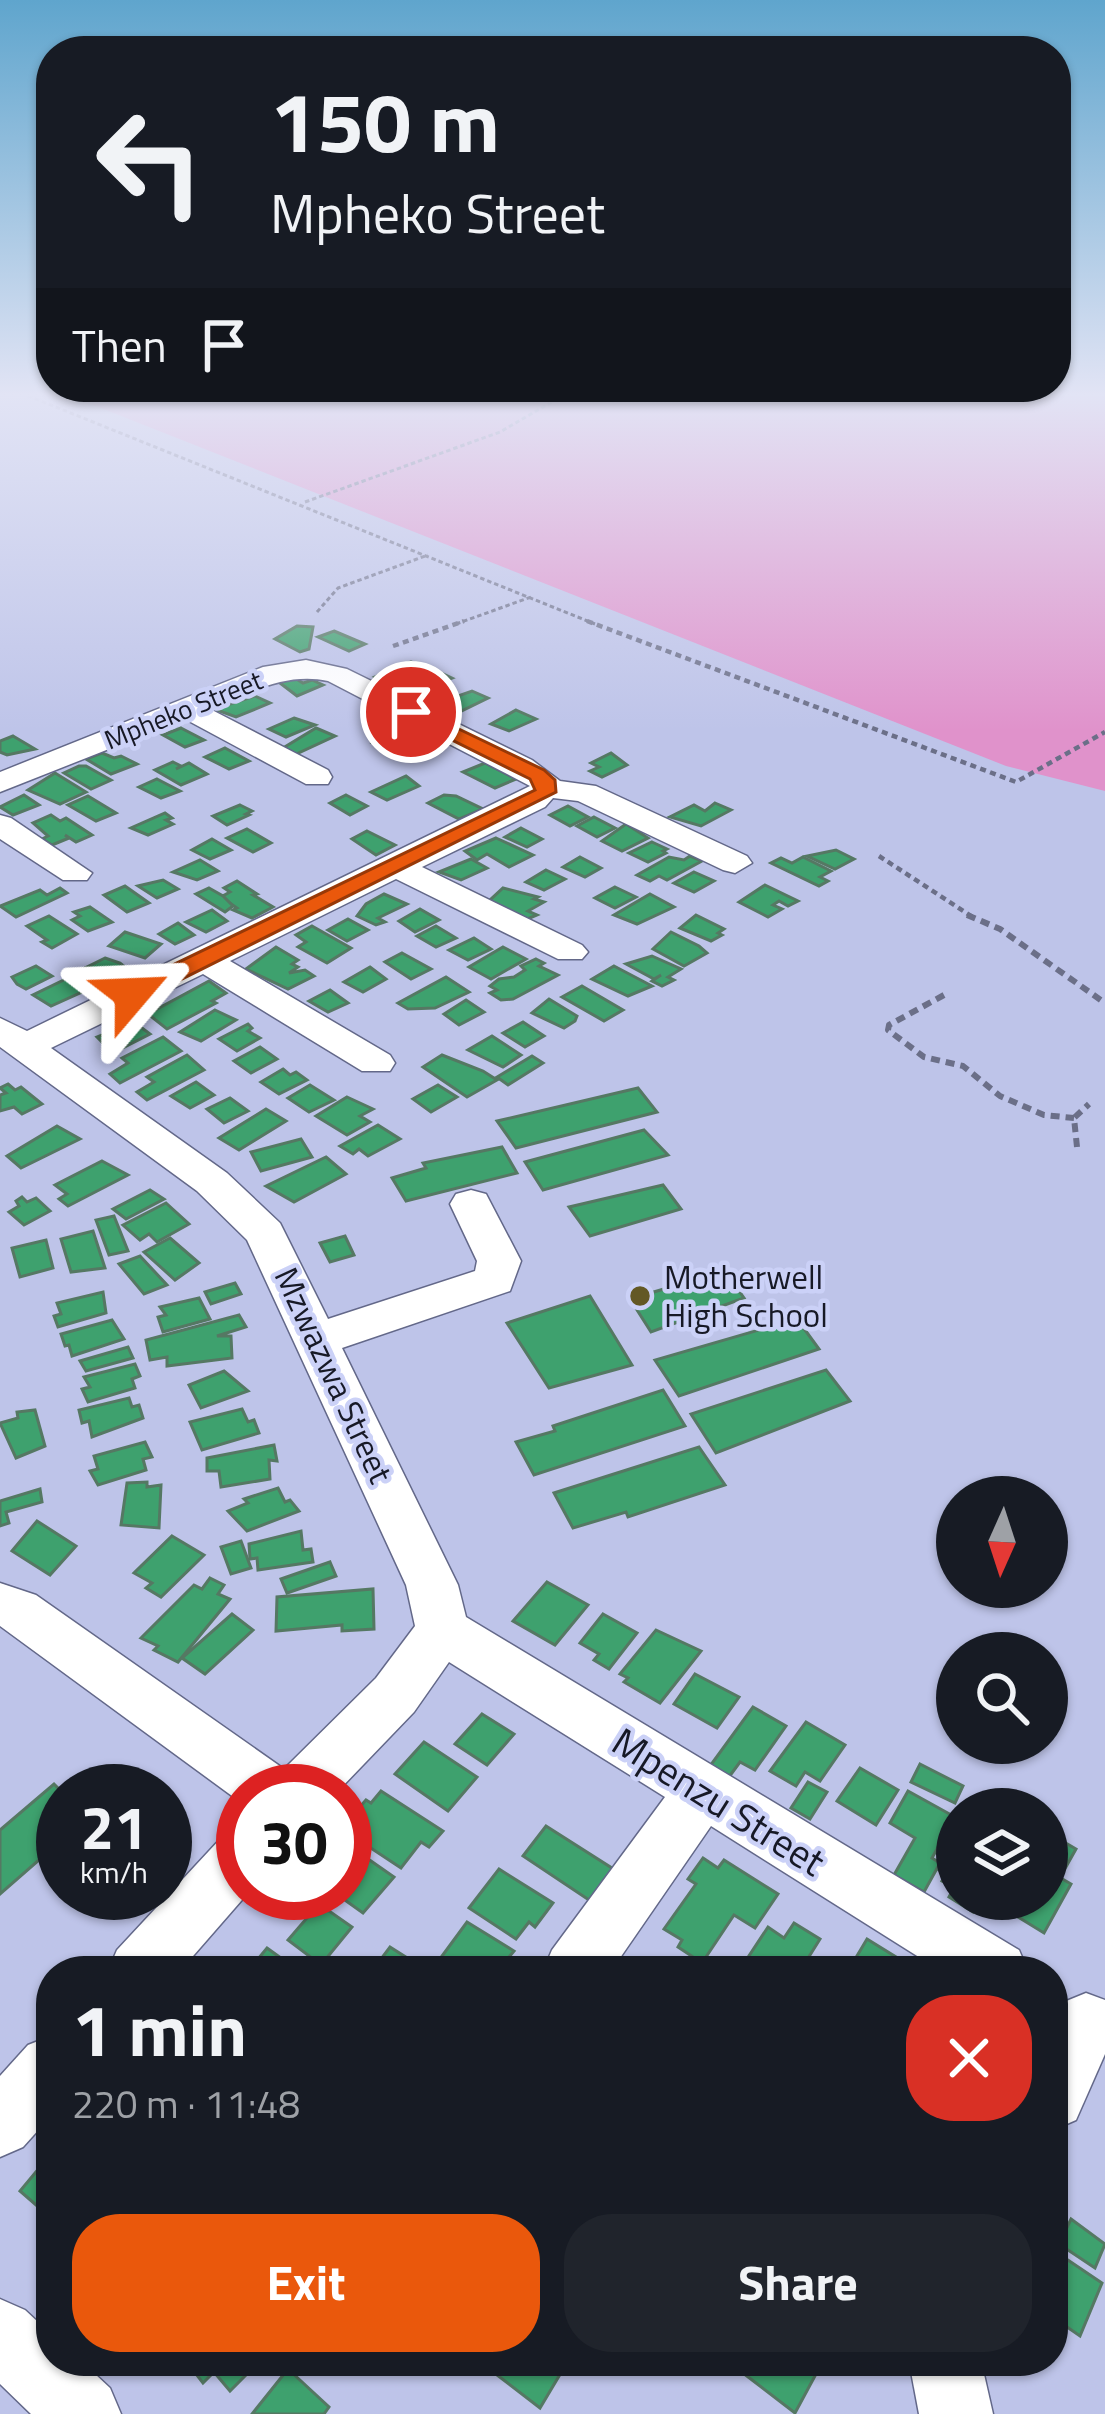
<!DOCTYPE html>
<meta charset="utf-8">
<style>
body{margin:0;font-family:"Titillium Web",sans-serif;background:#20242c;color:#f1f3f6;height:100vh;display:flex;flex-direction:column;font-size:45px;white-space:nowrap}
*{box-sizing:border-box;margin:0}
p{font-size:39px;color:#9ea1a6}
.icon{flex:none;width:66px;height:66px;fill:none;stroke:currentColor;stroke-width:2;stroke-linecap:round;stroke-linejoin:round}
.map{position:relative;flex:1;overflow:hidden}
.sheet{position:absolute;left:36px;top:1956px;width:1032px;height:420px;display:flex;flex-direction:column;background:#171b24;border-radius:48px;box-shadow:0 3px 9px #0004}
.sheet>*{flex:none}
.guide{position:absolute;left:36px;top:36px;width:1035px;height:366px;border-radius:48px;box-shadow:0 3px 9px #0004;background:#171b24;color:#f1f3f6;overflow:hidden}
.needle{width:78px;rotate:183deg}
.fabs{position:absolute;left:936px;top:1476px;display:grid;gap:24px}
.fabs a{display:grid;place-items:center;width:132px;height:132px;border-radius:50%;background:#171b24;box-shadow:0 3px 9px #0004;font-size:60px}
.speed{position:absolute;left:36px;top:1764px;display:flex;gap:24px;font-size:60px;font-weight:700;text-align:center}
.speed>*{display:grid;place-content:center;width:156px;height:156px;border-radius:50%;background:#171b24;box-shadow:0 3px 9px #0004;line-height:1}
.speed small{font-size:30px;font-weight:400}
.speed .limit{border:18px solid #d22;background:#fff;color:#111}
.pin{position:absolute;display:grid;place-items:center;width:102px;height:102px;color:#fff;margin:-51px;border:6px solid #fff;border-radius:50%;box-shadow:0 3px 12px #0007}
.me{position:absolute;width:132px;margin:-66px;rotate:64deg;stroke-linejoin:round;filter:drop-shadow(0 0 9px #0008)}
.turn{display:flex;align-items:center;gap:42px;height:252px;padding:0 36px;font-size:54px}
.turn .icon{width:156px;height:156px;stroke-width:2.5}
.turn b{display:block;font-size:84px;line-height:102px}
.then{display:flex;align-items:center;height:114px;padding:0 36px;background:#0003;gap:24px;font-size:45px}
.round{display:grid;place-items:center;flex:none;width:126px;height:126px;border-radius:48px;background:#20242c}
.summary{display:flex;align-items:center;justify-content:space-between;height:204px;padding:0 36px}
h1{font-size:72px;font-weight:700;line-height:90px}
.cta{display:flex;gap:24px;margin-top:auto;padding:24px 36px}
.cta a{flex:1;height:138px;border-radius:48px;background:#ea580c;color:#fff;font-size:48px;font-weight:700;line-height:138px;text-align:center}
.cta a+a{background:#20242c;color:#f1f3f6}
.map>svg:first-child{display:block}
</style>
<div class="map">
<svg width="1105" height="2414" viewBox="0 0 1105 2414">
<rect width="100%" height="100%" fill="#bec4e9"/>
<!-- green -->
<polygon fill="#e092cb" points="63,393 1105,393 1105,791 1006,766"/>
<!-- building -->
<g fill="#3ea16e" stroke="#557863" stroke-width="3">
<polygon points="297,626 313,627 309,649 300,652 275,639"/>
<polygon points="334,631 365,644 349,651 318,637"/>
<polygon points="411,662 430,670 391,686 375,677"/>
<polygon points="435,670 452,678 406,696 397,692 407,688 400,684"/>
<polygon points="293,677 303,683 312,680 323,685 297,696 280,683"/>
<polygon points="472,691 488,698 449,717 439,713 446,710 440,706 452,698"/>
<polygon points="255,696 270,703 236,717 214,709"/>
<polygon points="516,710 536,719 509,731 491,724"/>
<polygon points="294,718 315,725 286,737 269,729"/>
<polygon points="181,728 204,740 185,747 163,735"/>
<polygon points="316,728 335,736 294,755 283,748"/>
<polygon points="397,733 413,733 423,738 398,749 374,743"/>
<polygon points="13,736 35,749 7,755 0,752 0,741"/>
<polygon points="225,748 249,761 229,769 205,757"/>
<polygon points="102,753 114,758 121,756 137,764 111,774 86,759"/>
<polygon points="611,753 627,765 602,777 590,771 599,767 591,763"/>
<polygon points="173,762 181,766 176,769 189,763 207,774 181,785 155,770"/>
<polygon points="485,763 516,779 495,788 463,772"/>
<polygon points="79,766 86,766 111,780 91,789 64,773"/>
<polygon points="55,773 86,792 60,804 28,790"/>
<polygon points="406,776 419,786 387,800 371,792"/>
<polygon points="157,779 180,791 161,798 139,787"/>
<polygon points="24,795 39,805 13,815 0,807"/>
<polygon points="346,795 367,806 350,815 330,803"/>
<polygon points="444,795 456,796 483,809 459,819 428,803"/>
<polygon points="88,796 116,813 96,821 68,805"/>
<polygon points="715,803 731,810 701,826 670,817 694,805 705,811"/>
<polygon points="240,805 252,811 246,814 249,815 227,825 213,816"/>
<polygon points="568,806 588,817 570,826 550,815"/>
<polygon points="165,813 172,818 166,820 173,824 148,835 131,828"/>
<polygon points="51,815 60,821 66,818 92,835 76,842 65,835 69,838 52,845 42,839 48,836 33,823"/>
<polygon points="594,817 615,828 597,837 577,826"/>
<polygon points="626,824 648,838 622,851 602,841"/>
<polygon points="521,828 542,839 527,847 505,837"/>
<polygon points="247,829 271,843 253,852 227,838"/>
<polygon points="367,831 395,845 376,855 352,839"/>
<polygon points="496,838 533,855 509,867 487,854 477,860 465,851"/>
<polygon points="212,839 231,850 210,859 192,850"/>
<polygon points="652,842 667,849 663,851 666,853 648,862 629,853"/>
<polygon points="836,850 854,859 835,869 807,856"/>
<polygon points="690,856 702,861 667,880 659,876 650,881 637,875 669,857 684,860"/>
<polygon points="580,857 601,868 585,877 563,867"/>
<polygon points="803,857 831,871 820,877 828,881 819,886 771,863 781,858 792,863"/>
<polygon points="471,859 487,868 461,880 439,872"/>
<polygon points="200,860 218,871 197,880 173,872"/>
<polygon points="546,870 565,879 544,890 526,882"/>
<polygon points="694,872 714,881 694,892 674,883"/>
<polygon points="163,880 178,889 157,898 138,886"/>
<polygon points="237,881 257,894 253,895 273,907 252,918 233,910 237,908 221,897 230,892 224,888"/>
<polygon points="765,885 798,901 788,906 779,901 773,905 782,909 768,917 739,902"/>
<polygon points="125,886 149,903 127,912 104,895"/>
<polygon points="615,887 636,897 615,908 595,898"/>
<polygon points="60,888 67,893 16,917 0,906 40,890 47,895"/>
<polygon points="209,888 223,896 233,906 225,912 196,894"/>
<polygon points="503,888 538,897 534,899 544,902 528,911 537,915 518,923 489,901"/>
<polygon points="384,894 407,904 378,918 385,922 376,925 357,916 366,904"/>
<polygon points="650,894 674,907 637,924 614,915"/>
<polygon points="90,907 112,922 88,931 72,920 80,916 74,912"/>
<polygon points="420,909 439,920 415,932 399,921"/>
<polygon points="212,910 227,921 206,932 186,922"/>
<polygon points="696,915 724,929 718,933 722,935 711,941 680,928"/>
<polygon points="49,916 77,934 52,948 42,942 47,940 27,926"/>
<polygon points="348,919 368,930 347,941 328,930"/>
<polygon points="178,923 194,935 175,944 159,934"/>
<polygon points="312,926 351,948 327,963 298,947 306,942 296,935"/>
<polygon points="436,926 456,938 436,947 417,936"/>
<polygon points="125,932 161,944 145,958 109,946"/>
<polygon points="671,932 699,946 707,953 684,966 653,949"/>
<polygon points="474,938 491,949 468,960 449,950"/>
<polygon points="276,947 298,960 292,964 298,967 289,973 305,970 314,976 288,989 246,969"/>
<polygon points="503,947 526,959 491,979 469,967"/>
<polygon points="402,953 431,969 411,979 385,962"/>
<polygon points="652,956 681,969 668,977 674,980 662,986 652,981 661,975 654,979 626,964"/>
<polygon points="105,958 120,963 136,976 108,986 83,969"/>
<polygon points="536,959 544,963 539,966 558,975 513,999 501,1000 490,993 497,990 490,986 499,979 514,977 525,970 521,966"/>
<polygon points="36,966 52,976 26,989 17,984 12,977"/>
<polygon points="614,966 652,986 628,996 592,979"/>
<polygon points="370,967 386,979 363,992 344,982"/>
<polygon points="74,975 84,985 96,980 109,990 97,995 89,989 51,1006 33,995"/>
<polygon points="446,977 469,992 435,1008 408,1009 398,1003"/>
<polygon points="209,981 226,993 212,1001 216,1003 167,1029 148,1014"/>
<polygon points="582,986 623,1010 604,1021 562,997"/>
<polygon points="330,990 348,1003 328,1012 309,1001"/>
<polygon points="549,999 577,1016 575,1021 564,1028 532,1013"/>
<polygon points="466,1000 484,1012 459,1025 444,1014"/>
<polygon points="215,1010 236,1020 201,1041 180,1032"/>
<polygon points="134,1022 150,1034 113,1053 97,1037"/>
<polygon points="523,1022 544,1036 525,1047 503,1033"/>
<polygon points="248,1024 252,1028 248,1031 260,1038 237,1051 219,1039"/>
<polygon points="492,1036 521,1055 503,1067 468,1050"/>
<polygon points="163,1037 181,1051 120,1083 110,1074 128,1063 122,1058"/>
<polygon points="260,1047 277,1059 251,1073 234,1061"/>
<polygon points="187,1055 204,1070 147,1100 137,1092 154,1082 147,1077"/>
<polygon points="442,1055 483,1071 497,1080 467,1097 423,1067"/>
<polygon points="532,1056 543,1063 508,1085 497,1077"/>
<polygon points="283,1069 290,1075 296,1072 307,1080 279,1094 261,1082"/>
<polygon points="196,1082 214,1095 190,1108 171,1096"/>
<polygon points="8,1084 15,1090 21,1087 42,1104 22,1114 14,1107 0,1111 0,1095 6,1093 0,1088"/>
<polygon points="310,1085 334,1100 309,1112 288,1098"/>
<polygon points="438,1085 457,1097 431,1112 413,1099"/>
<polygon points="638,1088 657,1112 516,1148 497,1121"/>
<polygon points="347,1097 373,1109 360,1116 370,1122 347,1135 316,1116"/>
<polygon points="230,1098 248,1111 224,1123 207,1109"/>
<polygon points="266,1109 286,1121 239,1150 219,1138"/>
<polygon points="378,1125 400,1139 368,1156 359,1149 353,1154 340,1146"/>
<polygon points="57,1126 80,1139 21,1168 7,1156"/>
<polygon points="644,1130 668,1155 543,1190 525,1162"/>
<polygon points="301,1139 312,1157 261,1171 251,1152"/>
<polygon points="502,1147 517,1173 406,1201 392,1178 426,1168 423,1163"/>
<polygon points="326,1157 346,1174 294,1202 266,1186"/>
<polygon points="102,1161 128,1175 68,1206 59,1199 67,1194 55,1185"/>
<polygon points="663,1185 681,1209 590,1236 569,1207"/>
<polygon points="150,1190 164,1199 126,1219 113,1209"/>
<polygon points="22,1197 27,1202 36,1198 50,1211 24,1225 9,1212 19,1206 16,1201"/>
<polygon points="166,1203 189,1224 157,1242 149,1234 140,1240 123,1225"/>
<polygon points="114,1216 128,1251 109,1255 96,1220"/>
<polygon points="93,1231 105,1268 71,1272 61,1239"/>
<polygon points="345,1236 354,1255 330,1262 320,1243"/>
<polygon points="170,1238 199,1263 175,1280 144,1252"/>
<polygon points="46,1240 53,1268 20,1277 12,1248"/>
<polygon points="140,1256 167,1285 144,1294 119,1264"/>
<polygon points="725,1271 744,1298 651,1332 630,1299"/>
<polygon points="235,1283 241,1294 211,1304 205,1292"/>
<polygon points="103,1292 106,1313 58,1327 54,1316 61,1314 57,1303"/>
<polygon points="590,1296 632,1365 549,1388 507,1323"/>
<polygon points="199,1298 210,1319 163,1332 158,1317 166,1315 160,1307"/>
<polygon points="239,1315 246,1327 217,1336 231,1336 232,1358 167,1366 167,1357 150,1360 146,1340"/>
<polygon points="797,1319 819,1349 679,1396 655,1360"/>
<polygon points="112,1320 124,1339 72,1356 69,1345 65,1346 61,1334"/>
<polygon points="128,1347 133,1358 86,1371 80,1361"/>
<polygon points="135,1364 140,1376 132,1379 135,1388 88,1402 82,1389 90,1387 84,1377"/>
<polygon points="826,1370 850,1401 716,1453 691,1414"/>
<polygon points="224,1371 248,1391 201,1408 189,1385"/>
<polygon points="663,1390 685,1426 534,1475 516,1442 555,1431 553,1426"/>
<polygon points="129,1398 132,1407 139,1405 143,1418 92,1437 89,1421 82,1423 79,1410"/>
<polygon points="242,1409 248,1422 254,1420 259,1433 202,1450 190,1422"/>
<polygon points="35,1410 45,1446 16,1458 0,1423 18,1418 17,1412"/>
<polygon points="145,1442 152,1457 143,1459 146,1470 98,1485 90,1471 98,1469 94,1456"/>
<polygon points="274,1445 277,1461 269,1460 270,1479 221,1487 219,1471 207,1471 207,1458"/>
<polygon points="699,1447 725,1485 628,1517 626,1512 573,1528 554,1493"/>
<polygon points="147,1482 147,1487 161,1485 159,1528 121,1525 127,1483"/>
<polygon points="278,1488 285,1502 290,1500 299,1511 247,1531 228,1511 248,1503 244,1499"/>
<polygon points="40,1489 42,1502 6,1512 9,1523 0,1526 0,1501"/>
<polygon points="37,1521 76,1546 50,1575 12,1551"/>
<polygon points="301,1531 303,1550 311,1549 313,1562 258,1570 257,1558 250,1559 249,1544"/>
<polygon points="172,1536 204,1555 161,1597 146,1588 152,1583 134,1573"/>
<polygon points="241,1541 251,1568 231,1574 221,1547"/>
<polygon points="330,1562 336,1576 287,1593 281,1579"/>
<polygon points="210,1578 224,1585 218,1594 230,1599 178,1662 154,1650 158,1646 141,1638 194,1585 202,1589"/>
<polygon points="547,1582 588,1605 555,1645 513,1621"/>
<polygon points="373,1589 374,1629 342,1631 342,1625 276,1631 277,1597"/>
<polygon points="232,1614 253,1630 205,1674 182,1658"/>
<polygon points="603,1614 637,1633 609,1669 594,1660 599,1654 580,1643"/>
<polygon points="656,1630 701,1651 660,1703 624,1682 628,1678 620,1674"/>
<polygon points="695,1674 739,1697 717,1728 674,1704"/>
<polygon points="753,1707 786,1726 755,1770 740,1762 729,1777 710,1766"/>
<polygon points="482,1714 514,1734 487,1765 455,1744"/>
<polygon points="806,1722 845,1745 820,1781 805,1772 796,1786 770,1771"/>
<polygon points="424,1742 477,1777 448,1811 395,1774"/>
<polygon points="920,1764 963,1786 955,1803 911,1782"/>
<polygon points="860,1768 898,1790 876,1825 837,1801"/>
<polygon points="808,1782 827,1792 810,1819 791,1808"/>
<polygon points="54,1784 63,1793 63,1839 0,1894 0,1830"/>
<polygon points="381,1791 443,1831 429,1847 421,1842 401,1868 345,1831 345,1816 353,1807 358,1809 366,1800 371,1803"/>
<polygon points="908,1791 955,1817 932,1858 940,1863 924,1892 894,1875 915,1838 890,1823"/>
<polygon points="546,1826 615,1870 592,1902 523,1856"/>
<polygon points="1047,1832 1076,1849 1062,1874 1047,1865"/>
<polygon points="957,1841 957,1899 981,1899 973,1912 949,1897 954,1888 942,1881 946,1875 939,1870"/>
<polygon points="361,1854 394,1877 363,1913 335,1893 345,1893 345,1873"/>
<polygon points="703,1858 718,1868 724,1860 778,1894 755,1928 734,1915 702,1963 678,1947 682,1940 664,1929 696,1884 688,1879"/>
<polygon points="499,1869 553,1903 535,1927 529,1922 516,1939 469,1908"/>
<polygon points="1047,1870 1071,1884 1044,1933 1002,1907 1006,1899 1047,1899"/>
<polygon points="319,1904 352,1927 321,1965 288,1940"/>
<polygon points="467,1922 514,1951 503,1964 508,1971 434,1967"/>
<polygon points="794,1923 820,1939 800,1971 739,1971 768,1927 784,1938"/>
<polygon points="867,1939 909,1965 905,1971 848,1971"/>
<polygon points="390,1947 412,1961 405,1971 372,1971"/>
<polygon points="267,1948 299,1971 248,1971"/>
<polygon points="51,2154 51,2218 20,2191"/>
<polygon points="1071,2219 1105,2244 1095,2268 1059,2244"/>
<polygon points="1053,2250 1102,2283 1080,2336 1057,2320 1053,2329"/>
<polygon points="186,2361 260,2361 230,2391 214,2372 203,2383"/>
<polygon points="492,2361 568,2361 540,2408 488,2368"/>
<polygon points="750,2361 823,2361 795,2413 743,2373"/>
<polygon points="288,2369 329,2407 324,2414 252,2414"/>
</g>
<g fill="none" stroke-linecap="round" stroke-linejoin="round">
<defs>
<g id="minor">
<path d="M306 660 347 669 532 760 560 781 596 786 747 856 752 863 735 873 723 870 578 801 553 798 545 807 422 867 582 945 588 952 582 959H558L396 879 230 961 390 1055 395 1063 390 1071H362L203 974 51 1048 227 1173 280 1223 328 1319 475 1271 477 1261 450 1204 456 1194 471 1190 486 1194 521 1261 510 1291 342 1348 458 1585 466 1617 1019 1950 1028 1971H941L711 1826 611 1971H543L552 1950 665 1797 449 1662 414 1712 338 1791H243V1804L0 1626V1583L36 1595 284 1769 376 1678 415 1626 406 1585 247 1240 197 1191 0 1047V1018L27 1031 530 786 328 681C285 672 249 693 210 709L328 770 332 777 328 784H306L185 719 0 792V772L263 667Z"/>
<polygon points="0,815 11,818 92,873 87,880 63,880 0,839"/>
<polygon points="243,1829 243,1893 248,1893 180,1971 108,1971 117,1950 222,1837"/>
<polygon points="1086,1993 1105,2000 1105,2054 1076,2120 1053,2130 1053,2025 1064,2002"/>
<polygon points="51,2036 51,2116 23,2147 0,2157 0,2076 28,2045"/>
<polygon points="0,2299 25,2310 51,2334 51,2361 81,2361 110,2388 121,2414 31,2414 0,2384"/>
<polygon points="909,2361 981,2361 993,2414 919,2414"/>
</g>
</defs>
<!-- minor casing -->
<use href="#minor" stroke="#636889" stroke-width="3"/>
<!-- path-far2 -->
<g stroke="#6b6f88" stroke-width="3" stroke-dasharray="4.5 3" stroke-linecap="butt">
<polyline points="21,393 595,624"/>
<polyline points="305,502 500,432 567,393"/>
<polyline points="317,612 338,588 428,555"/>
<polyline points="456,624 531,597"/>
</g>
<!-- path-far1 -->
<g stroke="#6b6f88" stroke-width="4.5" stroke-dasharray="6 4.5" stroke-linecap="butt">
<polyline points="587,621 1016,782 1105,732"/>
<polyline points="393,646 464,621"/>
<polyline points="879,856 974,918"/>
</g>
<!-- path -->
<g stroke="#6b6f88" stroke-width="6" stroke-dasharray="9 6" stroke-linecap="butt">
<polyline points="967,915 1000,929 1105,1003"/>
<polyline points="944,995 889,1025 888,1030 924,1057 963,1066 1000,1096 1044,1115 1074,1118"/>
<polyline points="1077,1147 1074,1118 1089,1104"/>
</g>
<!-- minor -->
<use href="#minor" fill="#fff" fill-rule="evenodd"/>
</g>
<!-- sky -->
<linearGradient id="sky" x2="0" y2="1"><stop stop-color="#5fa5cd"/><stop offset="0.54" stop-color="#e2e4f5"/><stop offset="1" stop-color="#e2e4f5" stop-opacity="0"/></linearGradient>
<rect width="1105" height="731" fill="url(#sky)"/>
<!-- route -->
<polygon fill="#ea580c" stroke="#983908" stroke-width="3" points="411,706 544,770 555,780 556,792 140,1000 123,1000 123,989 535,790 530,779 404,716 401,712"/>
<!-- markers -->
<circle fill="#635825" stroke="#cbd1f7" stroke-width="4.5" cx="640" cy="1296" r="12"/>
<g text-anchor="middle" dominant-baseline="central" stroke-width="9" stroke-linejoin="round" paint-order="stroke">
<!-- far-street labels -->
<g font-size="27" fill="#171926" stroke="#cbd1f7">
<text transform="translate(183 709) rotate(-22)">Mpheko Street</text>
</g>
<!-- poi labels -->
<g font-size="33" fill="#171926" stroke="#cbd1f7" text-anchor="start">
<text x="664" y="1277">Motherwell<tspan x="664" dy="38">High School</tspan></text>
</g>
<!-- street labels -->
<g font-size="33" fill="#171926" stroke="#cbd1f7">
<text transform="translate(334 1375) rotate(65)">Mzwazwa Street</text>
</g>
<!-- near-street labels -->
<g font-size="39" fill="#171926" stroke="#cbd1f7">
<text transform="translate(719 1801) rotate(32)">Mpenzu Street</text>
</g>
</g>
</svg>
<div class="fabs">
<a><svg class="needle" viewBox="-14 -14 28 28"><path d="M0-13l5 13h-10z" fill="#e53935"/><path d="M0 13l5-13h-10z" fill="#9ea1a6"/></svg></a>
<a><svg class="icon" aria-label="search" viewBox="0 0 24 24"><circle cx="10" cy="10" r="6"/><path d="M15 15l6 6"/></svg></a>
<a><svg class="icon" aria-label="layers" viewBox="0 0 24 24"><path d="M12 4l9 5-9 5-9-5zM3 14l9 5 9-5"/></svg></a>
</div>
<div class="speed"><div>21<small>km/h</small></div><div class="limit">30</div></div>
<div class="pin" style="left:411px;top:712px;background:#d93025"><svg class="icon" aria-label="arrive" viewBox="0 0 24 24"><path d="M6 21V4h12l-3 4 3 4H6"/></svg></div>
<svg class="me" style="left:132px;top:994px" viewBox="-20 -20 40 40"><path d="M0-17L14 15 0 8-14 15z" fill="#ea580c" stroke="#fff" stroke-width="4"/></svg>
<div class="guide">
<div class="turn"><svg class="icon" aria-label="left" viewBox="0 0 24 24"><path d="M17 20v-9H6M10 6l-5 5 5 5"/></svg><div><b>150 m</b>Mpheko Street</div></div>
<div class="then">Then<svg class="icon" aria-label="arrive" viewBox="0 0 24 24"><path d="M6 21V4h12l-3 4 3 4H6"/></svg></div>
</div>
<section class="sheet">
<div class="summary"><div><h1>1 min</h1><p>220 m · 11:48</p></div><a class="round" style="background:#d93025;color:#fff"><svg class="icon" aria-label="close" viewBox="0 0 24 24"><path d="M6 6l12 12M18 6L6 18"/></svg></a></div>
<div class="cta"><a>Exit</a><a>Share</a></div>
</section>
</div>
